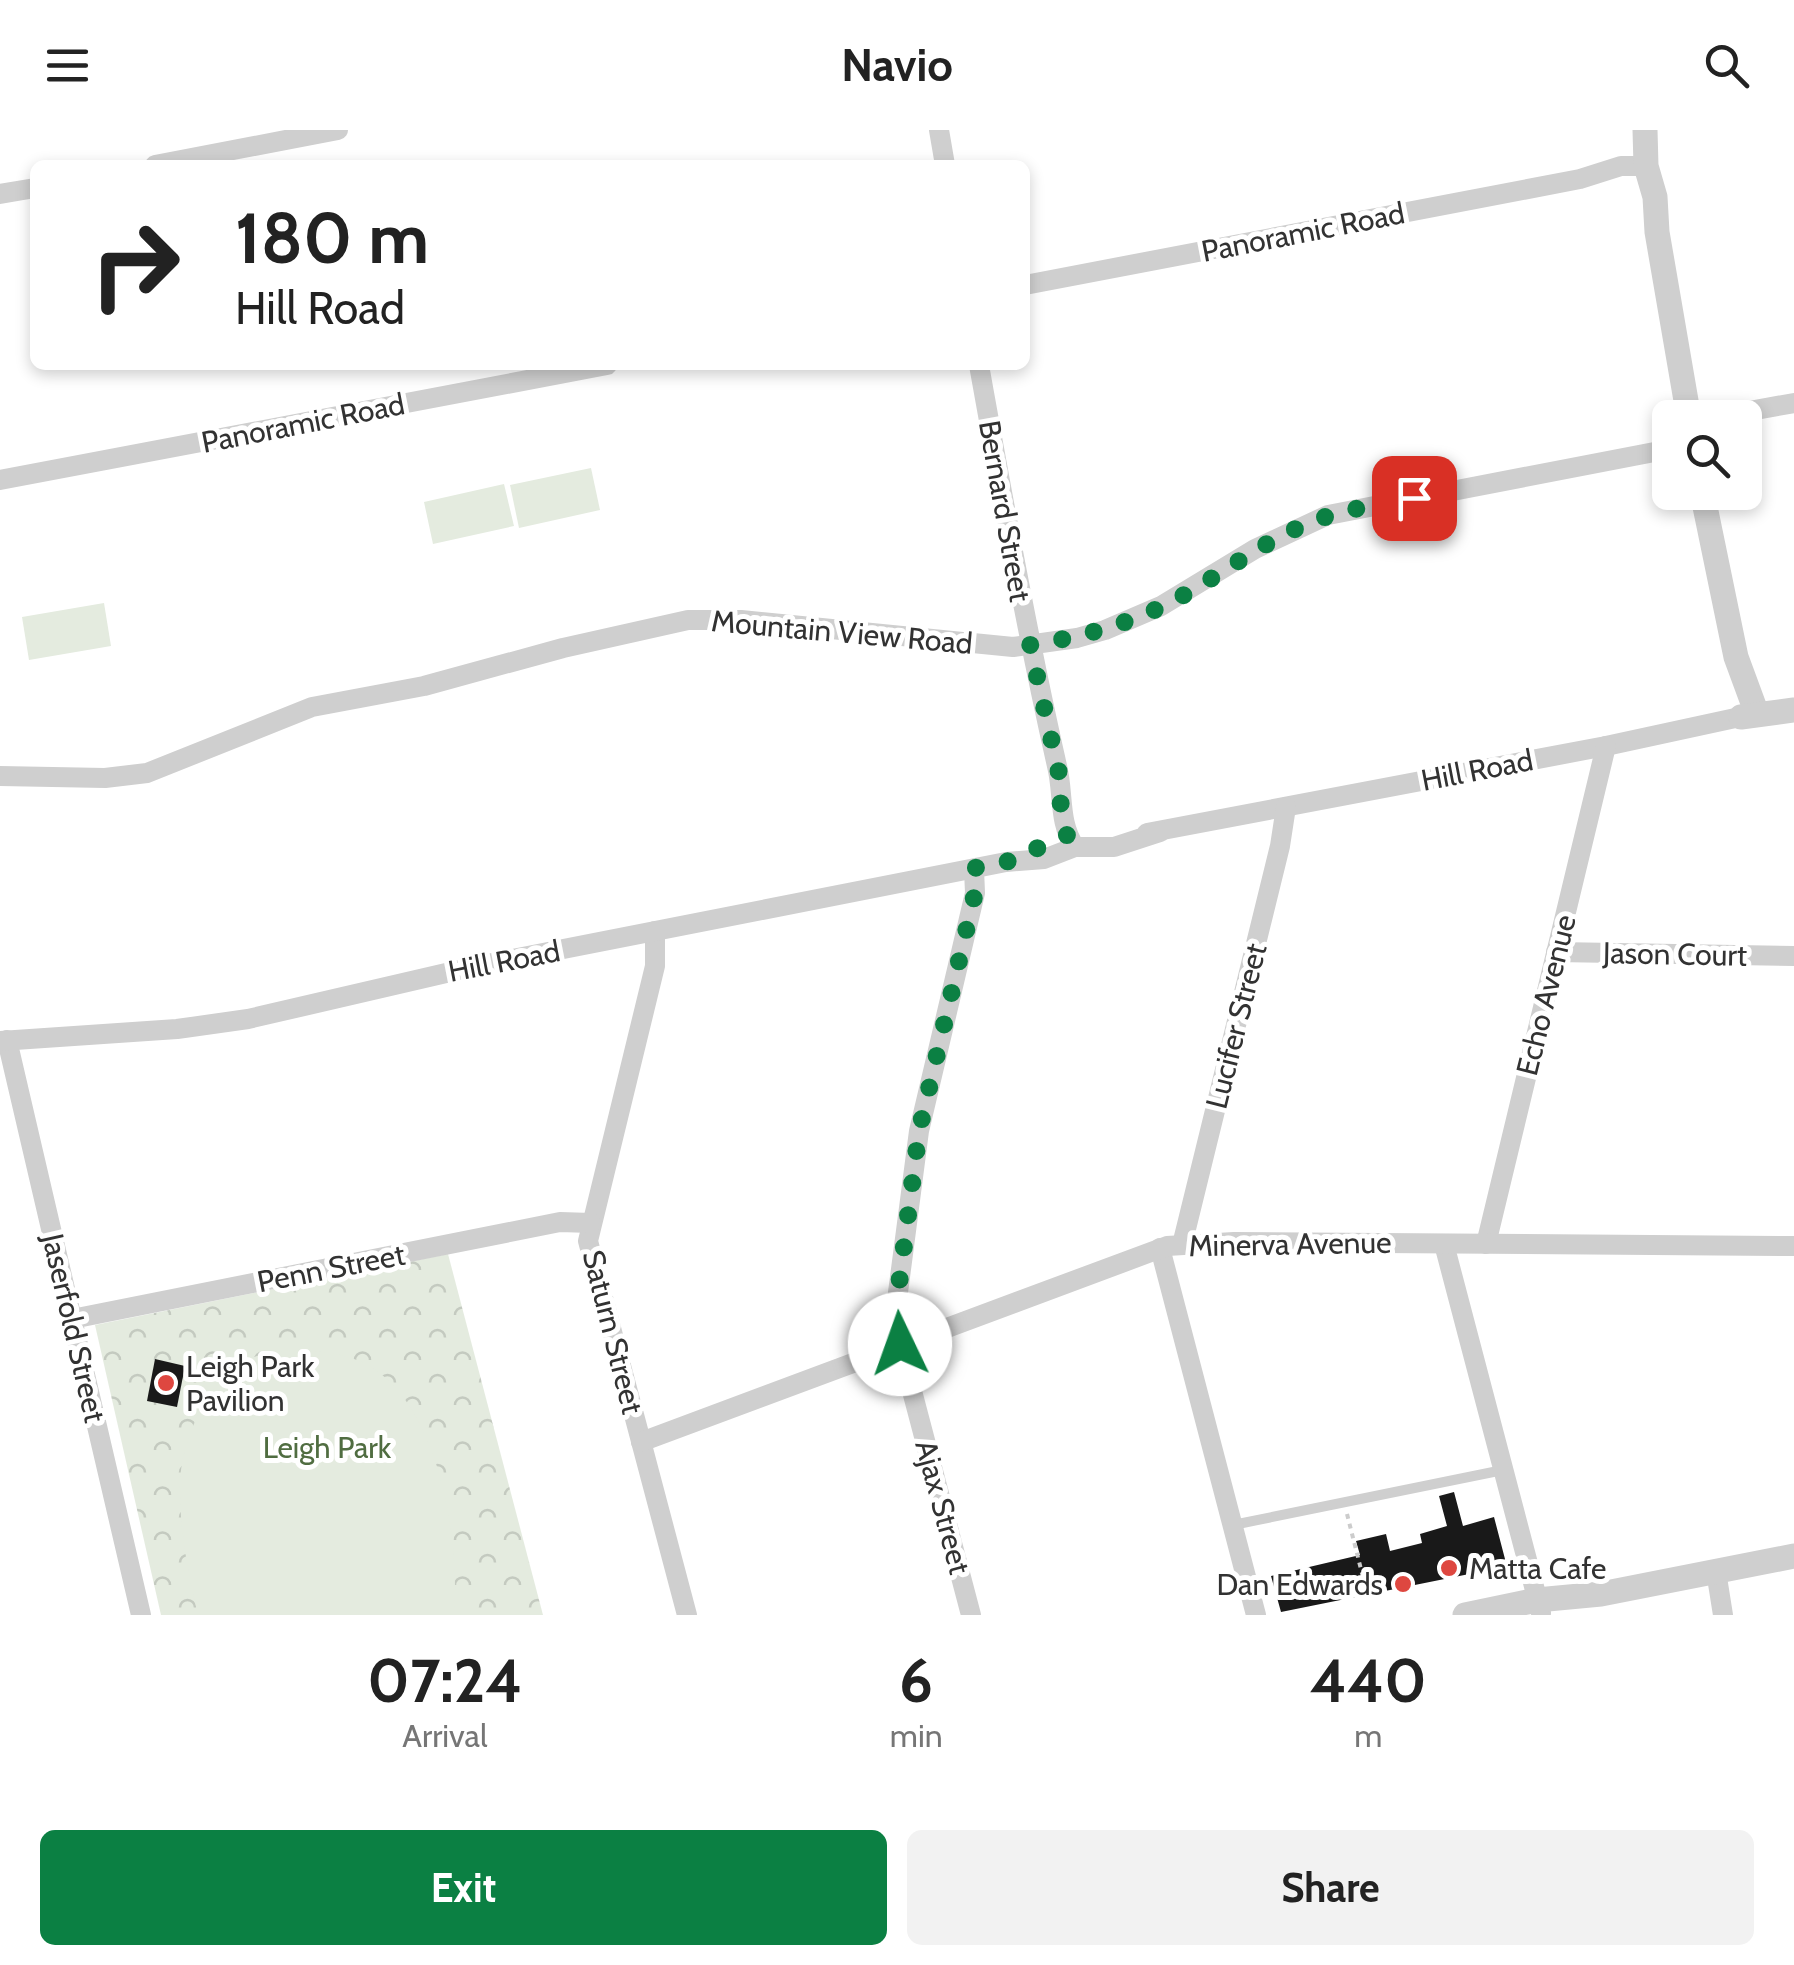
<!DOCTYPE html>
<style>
body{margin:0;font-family:Cabin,sans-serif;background:#f2f2f2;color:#222;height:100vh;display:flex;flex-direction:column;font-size:38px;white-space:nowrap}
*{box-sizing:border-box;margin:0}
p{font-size:32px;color:#767676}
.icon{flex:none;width:55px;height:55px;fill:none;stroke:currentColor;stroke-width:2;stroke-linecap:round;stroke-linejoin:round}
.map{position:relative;height:1485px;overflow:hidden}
.drawer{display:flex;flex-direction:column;background:#fff;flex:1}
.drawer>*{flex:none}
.guide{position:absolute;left:30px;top:30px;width:1000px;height:210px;border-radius:15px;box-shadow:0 5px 15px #0003;background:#fff;color:#222;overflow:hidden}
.fabs{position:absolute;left:1652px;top:270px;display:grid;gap:20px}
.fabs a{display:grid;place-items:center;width:110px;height:110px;border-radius:15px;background:#fff;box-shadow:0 5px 15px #0003;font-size:50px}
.pin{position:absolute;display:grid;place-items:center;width:85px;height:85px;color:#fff;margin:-42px;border-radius:20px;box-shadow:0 5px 15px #0006}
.me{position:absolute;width:110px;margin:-55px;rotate:357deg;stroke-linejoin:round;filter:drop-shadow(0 0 8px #0008)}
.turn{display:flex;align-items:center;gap:35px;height:210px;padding:0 40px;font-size:45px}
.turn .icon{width:130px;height:130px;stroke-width:2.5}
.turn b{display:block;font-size:70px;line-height:85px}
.eta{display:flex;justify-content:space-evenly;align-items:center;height:170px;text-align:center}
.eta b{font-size:60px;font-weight:700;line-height:70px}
.button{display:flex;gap:20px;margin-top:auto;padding:20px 40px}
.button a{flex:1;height:115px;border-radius:15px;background:#0b8043;color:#fff;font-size:40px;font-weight:700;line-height:115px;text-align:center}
.button a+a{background:#f2f2f2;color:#222}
header{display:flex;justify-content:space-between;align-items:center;height:130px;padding:0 40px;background:#fff;font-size:45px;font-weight:700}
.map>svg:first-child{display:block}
</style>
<header><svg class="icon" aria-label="menu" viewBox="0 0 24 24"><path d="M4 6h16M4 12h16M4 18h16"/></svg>Navio<svg class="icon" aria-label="search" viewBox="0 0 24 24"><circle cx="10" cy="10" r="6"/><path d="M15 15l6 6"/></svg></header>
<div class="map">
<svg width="1794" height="1485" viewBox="0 0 1794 1485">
<defs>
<pattern id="park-crowns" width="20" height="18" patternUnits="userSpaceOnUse" patternTransform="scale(2.5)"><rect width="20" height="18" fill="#e4ebdf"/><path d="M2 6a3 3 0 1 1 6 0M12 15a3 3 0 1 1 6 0" fill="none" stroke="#c4cac0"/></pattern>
</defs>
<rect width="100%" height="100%" fill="#fff"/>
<!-- park -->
<polygon fill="url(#park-crowns)" points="448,1124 543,1485 161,1485 95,1195"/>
<!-- garden -->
<g fill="#e4ebdf">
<polygon points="591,338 600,380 519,398 510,355"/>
<polygon points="504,354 514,396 433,414 424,372"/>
<polygon points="104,473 111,516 29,530 22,487"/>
<path d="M296 1220C324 1221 354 1224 377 1241 441 1287 460 1412 454 1485H198C188 1443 179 1397 180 1353 181 1313 206 1252 243 1232 259 1223 278 1221 296 1220Z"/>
</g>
<!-- building -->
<g fill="#191919">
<polygon points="155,1229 185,1236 177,1277 147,1271"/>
<polygon points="1454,1362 1463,1396 1494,1387 1505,1429 1499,1438 1281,1482 1271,1446 1360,1425 1356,1411 1386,1404 1390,1421 1422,1413 1420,1404 1447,1396 1439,1366"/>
</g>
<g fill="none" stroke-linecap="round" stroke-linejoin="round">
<!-- path -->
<polyline stroke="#ccc" stroke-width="4" stroke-dasharray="5 5" stroke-linecap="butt" points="1347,1384 1368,1467"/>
<!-- service -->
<polyline stroke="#cfcfcf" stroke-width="10" points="1233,1395 1503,1340"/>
<!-- minor -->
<g stroke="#cfcfcf" stroke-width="20">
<polyline points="939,0 945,35"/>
<polyline points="155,35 338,0"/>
<polyline points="0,64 35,58"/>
<polyline points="1025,155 1580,49 1621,36 1646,36"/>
<path d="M979 235C1003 369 1027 503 1057 636 1064 664 1058 692 1075 717"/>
<polyline points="1711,288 1794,273"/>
<polyline points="0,350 607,235"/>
<polyline points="0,646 105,648 147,643 312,577 424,556 563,518 688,490 741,490 1013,517 1077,508 1105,500 1161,476 1255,419 1328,385 1670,319"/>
<polyline points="1147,703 1606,616 1740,587"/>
<polyline points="655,801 655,836 588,1111 687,1485"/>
<polyline points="1556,822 1794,826"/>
<polyline points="7,910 141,1485"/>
<polyline points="0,911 177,899 248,889 472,837 1006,732 1044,729 1075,717 1114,717 1160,702"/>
<polyline points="1444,1114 1541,1483"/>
<polyline points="1486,1114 1606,616"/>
<polyline points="1182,1115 1280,716 1286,677"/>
<polyline points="1160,1118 1256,1485"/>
<polyline points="72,1189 560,1092 591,1093"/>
<polyline points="641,1312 1167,1116 1234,1112 1794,1116"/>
<polyline points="1716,1441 1723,1485"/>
<polyline points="971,1485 902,1223 897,1198 897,1170 919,1001 975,763 974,739"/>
</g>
<!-- tertiary -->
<g stroke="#cfcfcf" stroke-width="25">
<polyline points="1645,0 1646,36 1655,67 1657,102 1689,288"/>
<polyline points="1702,362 1736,527 1757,584"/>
<polyline points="1741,587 1794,580"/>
<polyline points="1465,1485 1537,1470 1601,1464 1794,1426"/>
</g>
</g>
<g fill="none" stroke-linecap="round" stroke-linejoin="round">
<!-- route -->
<path stroke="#0b8043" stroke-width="18" stroke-dasharray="0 32.4" d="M900 1214 897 1170 919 1001 975 763 974 738 1006 732 1067 705 1061 680 1059 643 1030 515C1086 506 1139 492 1189 462 1227 440 1261 414 1302 396 1337 380 1376 375 1414 368"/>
</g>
<!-- markers -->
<g fill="#de4740" stroke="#fff" stroke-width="4">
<circle cx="166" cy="1253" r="10"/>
<circle cx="1449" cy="1438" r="10"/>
<circle cx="1403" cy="1454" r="10"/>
</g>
<g text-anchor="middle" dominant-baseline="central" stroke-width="10" stroke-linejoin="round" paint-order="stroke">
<!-- street labels -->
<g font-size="30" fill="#323232" stroke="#fff">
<text transform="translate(1303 102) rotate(-11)">Panoramic Road</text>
<text transform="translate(303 293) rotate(-11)">Panoramic Road</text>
<text transform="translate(1005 381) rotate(80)">Bernard Street</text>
<text transform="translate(842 502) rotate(5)">Mountain View Road</text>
<text transform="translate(1477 640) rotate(-11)">Hill Road</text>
<text transform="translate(1675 824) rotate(1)">Jason Court</text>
<text transform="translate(504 831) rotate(-11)">Hill Road</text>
<text transform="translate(1546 865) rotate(-76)">Echo Avenue</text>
<text transform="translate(1236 896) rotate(-76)">Lucifer Street</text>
<text transform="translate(1290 1114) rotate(-1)">Minerva Avenue</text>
<text transform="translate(331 1138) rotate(-11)">Penn Street</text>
<text transform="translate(74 1198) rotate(77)">Jaserfold Street</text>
<text transform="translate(613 1202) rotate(76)">Saturn Street</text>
<text transform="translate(943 1377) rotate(75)">Ajax Street</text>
</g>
<!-- poi labels -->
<g font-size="30" fill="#323232" stroke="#fff" text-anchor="start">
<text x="186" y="1236">Leigh Park<tspan x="186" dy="34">Pavilion</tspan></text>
<text x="1469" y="1438">Matta Cafe</text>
<text x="1383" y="1454" text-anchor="end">Dan Edwards</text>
</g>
<!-- park labels -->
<g font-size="30" fill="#506d41" stroke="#fff">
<text x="327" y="1317">Leigh Park</text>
</g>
</g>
</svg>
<div class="fabs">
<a><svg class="icon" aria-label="search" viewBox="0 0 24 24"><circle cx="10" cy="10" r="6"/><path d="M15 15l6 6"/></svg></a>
</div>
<div class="pin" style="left:1414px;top:368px;background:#d93025"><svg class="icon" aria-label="arrive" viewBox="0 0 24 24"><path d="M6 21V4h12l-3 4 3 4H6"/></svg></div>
<svg class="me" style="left:900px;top:1214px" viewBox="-20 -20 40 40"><circle r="19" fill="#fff"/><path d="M0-13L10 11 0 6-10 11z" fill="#0b8043"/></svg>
<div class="guide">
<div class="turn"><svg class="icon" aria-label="right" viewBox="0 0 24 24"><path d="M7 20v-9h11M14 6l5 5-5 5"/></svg><div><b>180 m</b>Hill Road</div></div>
</div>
</div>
<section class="drawer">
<div class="eta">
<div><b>07:24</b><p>Arrival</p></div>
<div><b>6</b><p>min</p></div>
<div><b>440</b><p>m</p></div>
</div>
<div class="button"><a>Exit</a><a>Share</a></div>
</section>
